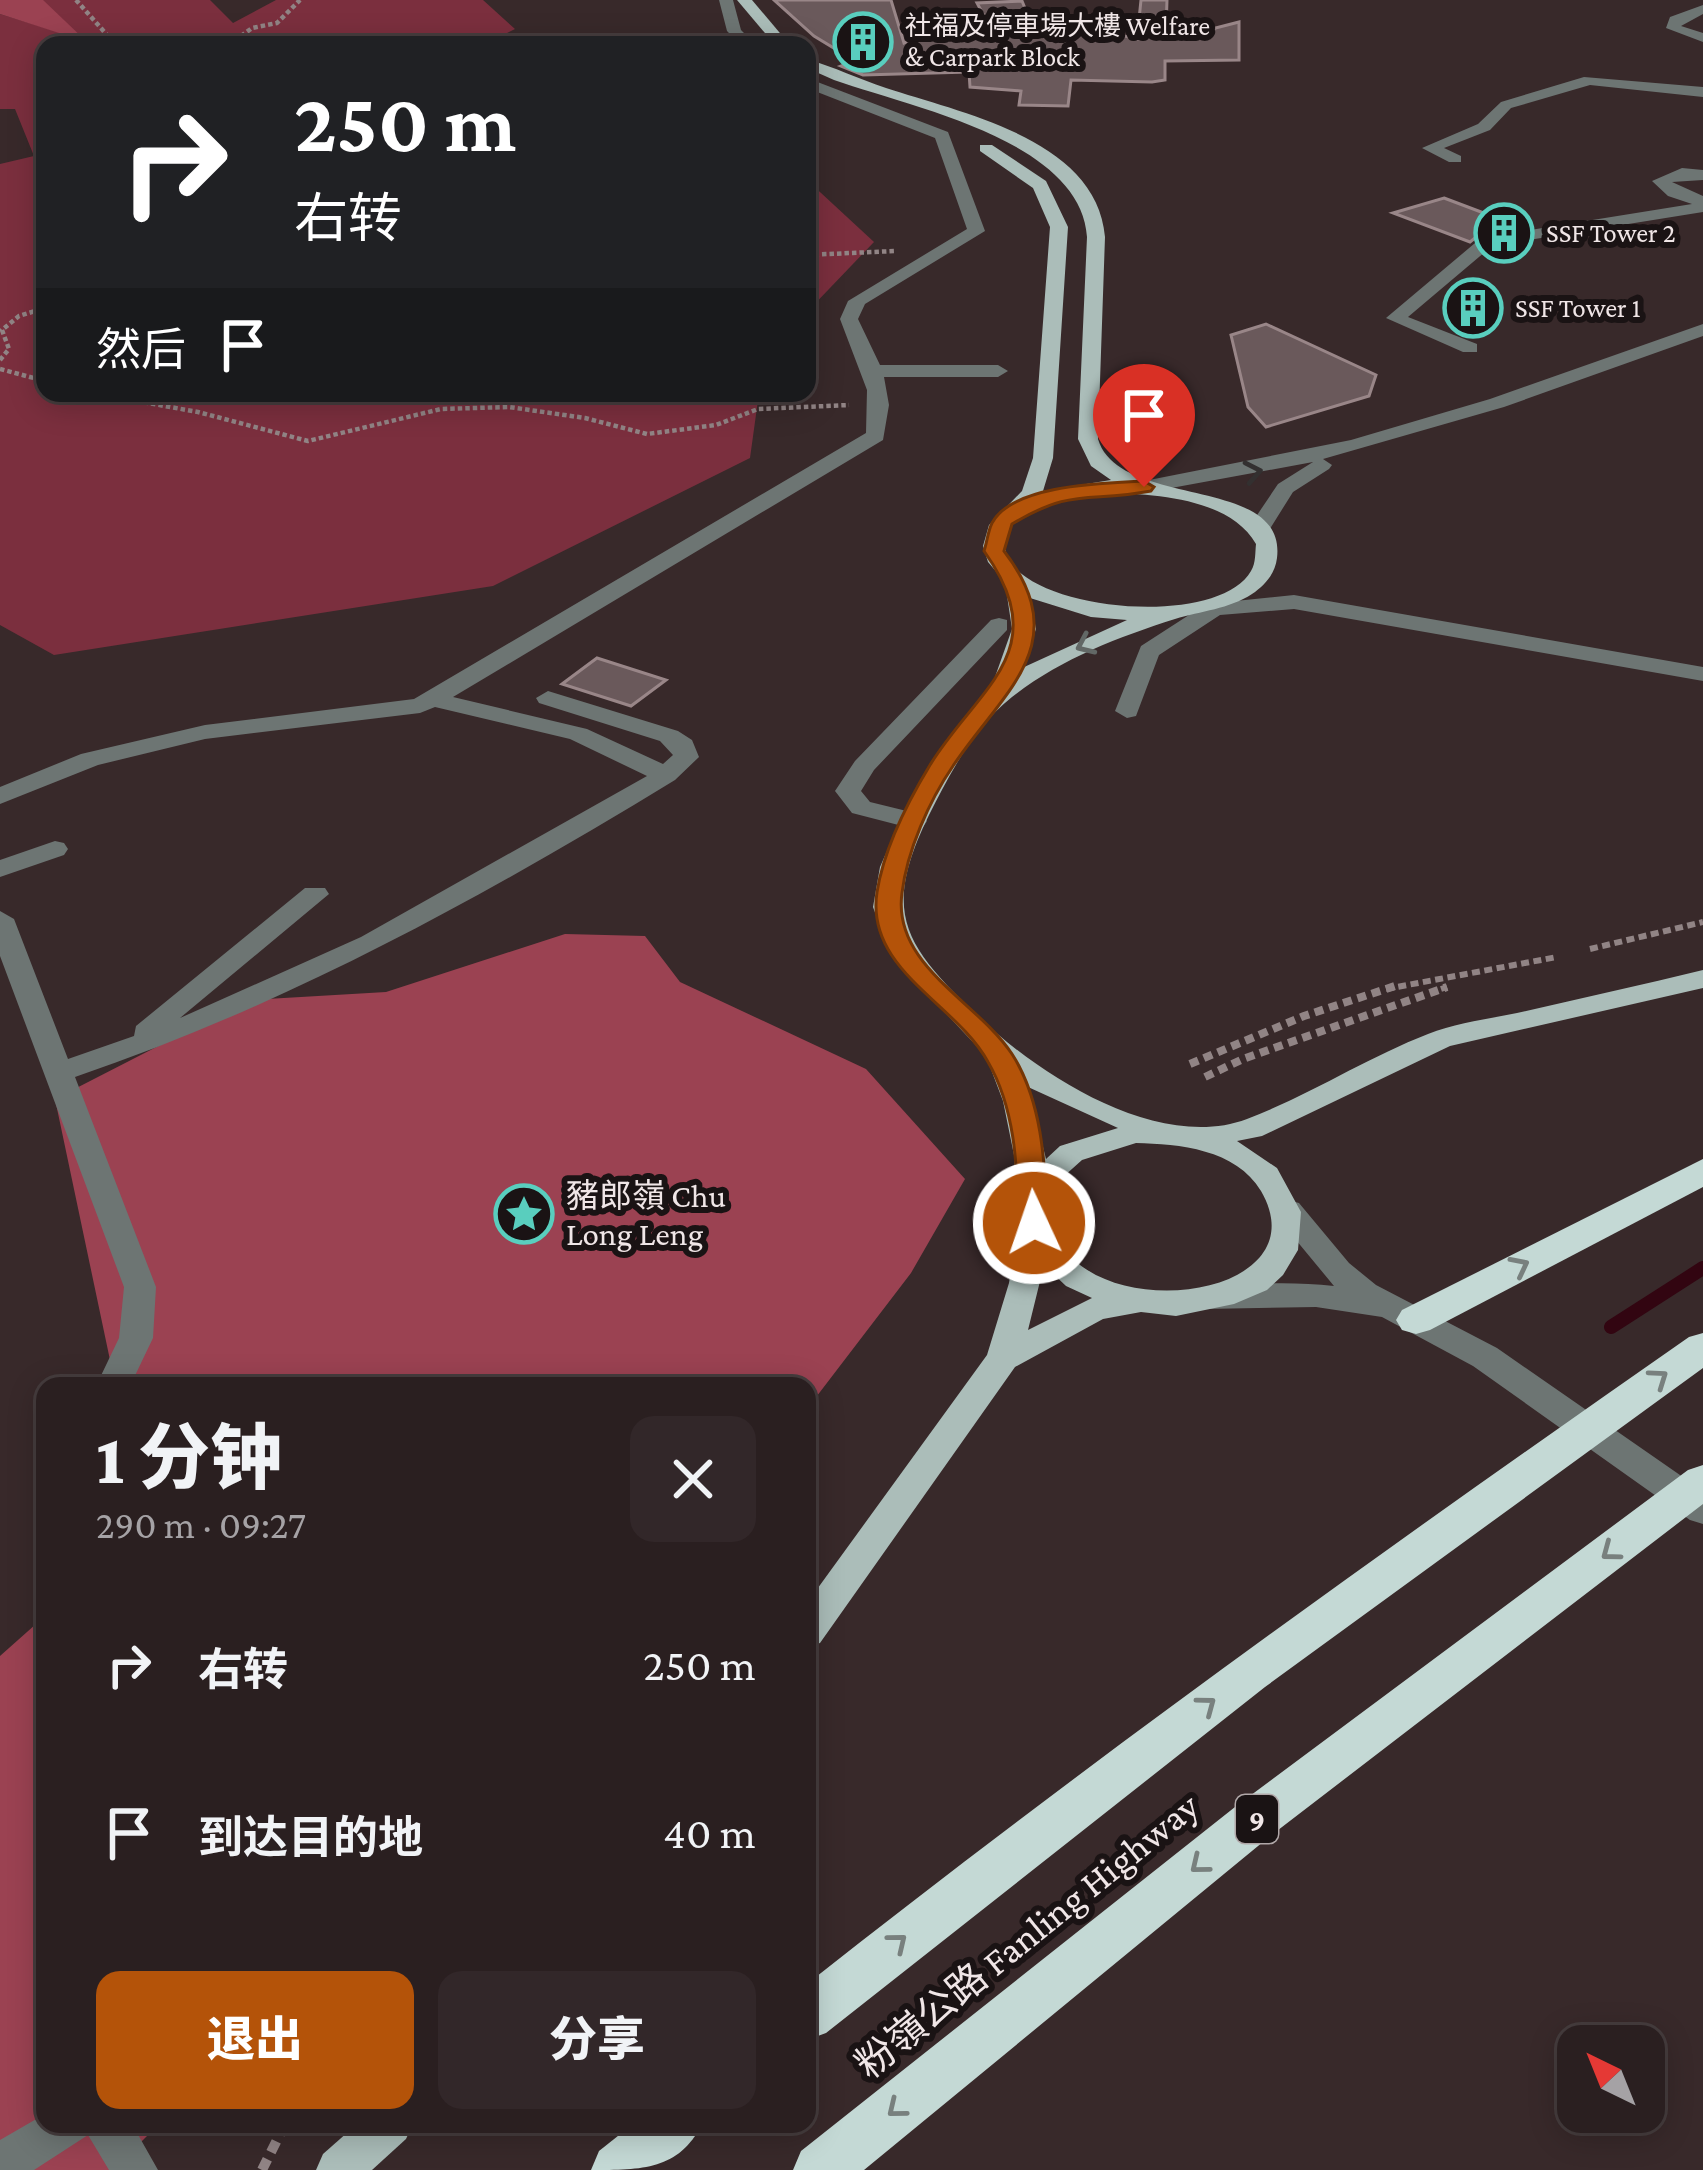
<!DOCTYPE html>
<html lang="zh">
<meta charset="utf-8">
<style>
body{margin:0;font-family:"Crimson Pro","Noto Sans SC",serif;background:#322729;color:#f1f3f6;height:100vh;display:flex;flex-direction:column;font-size:45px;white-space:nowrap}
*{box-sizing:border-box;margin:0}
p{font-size:39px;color:#a5a2a5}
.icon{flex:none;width:66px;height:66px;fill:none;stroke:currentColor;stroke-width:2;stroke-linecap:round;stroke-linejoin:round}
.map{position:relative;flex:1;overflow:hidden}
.details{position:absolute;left:36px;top:1377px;width:780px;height:756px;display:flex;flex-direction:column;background:#2a1f20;border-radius:24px;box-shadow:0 6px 30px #0003,0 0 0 3px #463d3e}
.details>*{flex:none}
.hud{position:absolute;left:36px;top:36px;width:780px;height:366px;border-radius:24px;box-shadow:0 6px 30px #0003,0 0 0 3px #463d3e;background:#202124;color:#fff;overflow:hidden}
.needle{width:78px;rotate:317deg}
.buttons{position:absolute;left:1557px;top:2025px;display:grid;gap:24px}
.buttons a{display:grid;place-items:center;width:108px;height:108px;border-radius:24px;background:#2a1f20;box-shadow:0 6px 30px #0003,0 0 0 3px #463d3e;font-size:60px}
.pin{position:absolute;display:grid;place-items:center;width:102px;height:102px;color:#fff;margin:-123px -51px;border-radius:50% 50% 50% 0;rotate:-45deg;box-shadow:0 0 12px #0007}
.pin .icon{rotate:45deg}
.me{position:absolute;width:132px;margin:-66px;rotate:357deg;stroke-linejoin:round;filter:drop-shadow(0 0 9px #0008)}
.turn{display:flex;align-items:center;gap:42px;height:252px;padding:0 60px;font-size:54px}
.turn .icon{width:156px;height:156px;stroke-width:2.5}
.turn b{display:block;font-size:84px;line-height:102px}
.then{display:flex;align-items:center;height:114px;padding:0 60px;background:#0003;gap:24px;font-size:45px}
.round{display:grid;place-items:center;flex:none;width:126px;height:126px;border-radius:24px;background:#322729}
.summary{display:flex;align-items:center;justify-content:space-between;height:204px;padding:0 60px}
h1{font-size:72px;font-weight:800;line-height:90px}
.primary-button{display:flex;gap:24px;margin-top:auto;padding:24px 60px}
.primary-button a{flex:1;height:138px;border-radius:24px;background:#b45309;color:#fff;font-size:48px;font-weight:800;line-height:138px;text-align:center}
.primary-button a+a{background:#322729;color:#f1f3f6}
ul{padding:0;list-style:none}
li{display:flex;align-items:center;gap:36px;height:168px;padding:0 60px}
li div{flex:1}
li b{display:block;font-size:45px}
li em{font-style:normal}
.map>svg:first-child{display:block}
</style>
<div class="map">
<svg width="1703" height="2170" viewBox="0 0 1703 2170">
<rect width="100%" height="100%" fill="#38292a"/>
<!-- green -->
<g fill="#7b2f3e">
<polygon points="36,0 210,0 233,23 276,0 483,0 515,29 484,45 45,45 45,393 759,393 750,458 493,586 54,655 0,625 0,164 34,156 15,109 0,109 0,14 84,40"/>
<polygon points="807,180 874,242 807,312"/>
</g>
<!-- forest -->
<g fill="#9b4252">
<polygon points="0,0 43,0 87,42 0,14"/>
<polygon points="565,934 645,936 680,982 866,1069 965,1179 911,1273 807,1409 807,1386 109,1386 110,1360 55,1099 248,1000 386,992"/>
<polygon points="45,1616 45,2124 159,2124 113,2170 0,2170 0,1656"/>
</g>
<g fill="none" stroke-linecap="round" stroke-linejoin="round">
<!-- stream -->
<polyline stroke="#320511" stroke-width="14" points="1611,1327 1703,1268"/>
</g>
<!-- building -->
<g fill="#6a595b" stroke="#998688" stroke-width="3">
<polygon points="774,0 891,0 904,43 983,14 977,3 1022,1 1027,13 1137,39 1141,0 1167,0 1166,30 1204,31 1239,22 1239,60 1165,61 1165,80 1152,82 1071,80 1068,106 1019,105 1021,91 970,87 969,72 863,75 841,66 855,61 814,36"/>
<polygon points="1444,198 1521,227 1480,234 1470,242 1393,213"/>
<polygon points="1266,324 1376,375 1369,396 1266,427 1248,407 1231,335"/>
<polygon points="597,658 666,680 631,706 562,684"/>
</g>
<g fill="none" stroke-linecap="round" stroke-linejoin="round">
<!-- path-far3 -->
<g stroke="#918485" stroke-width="4.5" stroke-dasharray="4.5 3" stroke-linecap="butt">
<polyline points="76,0 116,45"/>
<polyline points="229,45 252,28 277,23 300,0"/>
<polyline points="807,255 895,251"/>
<polyline points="0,360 9,349 2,330 19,316 45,308"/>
<polyline points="0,369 45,381"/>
<polyline points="92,393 198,412 308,441 441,409 509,407 585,418 647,434 716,425 758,409 849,405"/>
</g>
<!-- path-far2 -->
<g stroke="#918485" stroke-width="6" stroke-dasharray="8 4.5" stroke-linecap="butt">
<polyline points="1590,949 1703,922"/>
<polyline points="1386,989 1557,957"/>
<polyline points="1441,989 1447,987"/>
</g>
<!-- path-far1 -->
<g stroke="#918485" stroke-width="8" stroke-dasharray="9 6" stroke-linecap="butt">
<polyline points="1190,1064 1304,1016 1395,986"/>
<polyline points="1205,1077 1243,1059 1447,987"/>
</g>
<!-- path -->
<polyline stroke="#918485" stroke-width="10" stroke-dasharray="12 8" stroke-linecap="butt" points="262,2170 285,2124"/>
<!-- minor -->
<g fill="#6d7573" fill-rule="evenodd">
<polygon points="719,0 733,0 741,30 756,45 741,45 727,31"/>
<polygon points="1703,5 1703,14 1681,26 1703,33 1703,42 1666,28 1670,17"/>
<polygon points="1584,77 1703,87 1703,97 1590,85 1511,108 1490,130 1444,148 1461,156 1461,162 1449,162 1422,148 1478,124 1501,102"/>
<path d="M807 78 948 132 985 231 865 304 858 319 880 365H998L1008 371 998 377H884L889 405 883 440 453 697 587 729 663 764 673 755 660 741 539 703 536 698 548 691 678 731 692 740 699 757 675 780C483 897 289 1004 75 1077L156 1287 153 1338 130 1386H96L119 1338 124 1287 0 956V911L14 919 68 1059 134 1036 136 1026 305 888H325L329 894 180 1018 361 937 647 776 570 739 435 707 420 713 205 739 98 765 0 804V787L81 754 205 725 414 699 866 433 867 390 840 319 848 301 967 229 935 138 807 88Z"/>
<polygon points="1682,168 1703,170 1703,180 1672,182 1703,196 1703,212 1492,246 1408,317 1477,344 1477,352 1463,352 1386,318 1481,238 1692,204 1668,196 1652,181"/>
<polygon points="1703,324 1703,336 1504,407 1323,459 1332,465 1329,469 1293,492 1266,535 1258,537 1247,530 1278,484 1313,462 1144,493 1133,487 1144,481 1351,440 1490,399"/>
<polygon points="1294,595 1703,667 1703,681 1294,609 1220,615 1159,655 1136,716 1127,718 1115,711 1141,646 1206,604"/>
<polygon points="999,618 1007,620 1007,630 874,770 861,791 870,802 923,815 927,821 923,827 914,829 852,813 835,791 855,761 991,620"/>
<polygon points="55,841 64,843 68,849 64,855 0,877 0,860"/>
<path d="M1288 1200 1299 1203 1349 1263 1376 1285 1497 1348 1703 1491V1524L1690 1520 1473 1366 1382 1317 1316 1307 1204 1309 1199 1301 1204 1293C1245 1281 1292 1282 1334 1286L1272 1211 1277 1203Z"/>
<polygon points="45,2114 45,2124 132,2124 158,2170 109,2170 88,2135 34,2170 0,2170 0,2140"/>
</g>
<!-- major -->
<g fill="#abbdb9" fill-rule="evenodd">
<polygon points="737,0 752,0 790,45 775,45"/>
<path d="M807 59C834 67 859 79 886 88 961 113 1097 139 1105 237L1098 439C1119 510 1287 474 1277 558 1275 574 1265 585 1252 594 1229 609 1201 611 1175 619 1118 637 1059 660 1012 697 973 728 951 772 929 815 880 915 905 946 980 1018 1041 1077 1160 1152 1247 1119 1310 1095 1366 1058 1428 1034 1456 1023 1488 1019 1517 1013 1579 999 1641 985 1703 970V988L1450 1046 1262 1136 1237 1141 1277 1168 1301 1212 1298 1250 1283 1275 1267 1290 1234 1304 1176 1316 1141 1312 1103 1319 1015 1367 820 1643 807 1647V1603L987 1355 1009 1283 1018 1223 1014 1155 1003 1101 986 1056 890 954 873 907 880 867 897 828 944 744 990 691 1012 629 1005 582 988 562 983 546 989 525 1022 491 1033 458 1050 227 1033 188 980 151V145H992L1046 181 1068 227 1053 458 1043 491 1111 480 1091 466 1078 439 1087 237C1081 140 910 107 834 80L807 68ZM1106 492C1154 495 1229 497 1256 544 1255 552 1256 563 1251 571 1212 639 957 603 1013 522L1044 504ZM1030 598 1091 617 1127 620 1022 668 1036 629ZM1028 1087 1118 1128 1060 1146 1046 1159ZM1136 1143C1179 1144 1236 1149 1261 1191 1332 1314 1023 1335 1053 1186L1082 1160ZM1044 1265 1066 1286 1092 1298 1028 1330Z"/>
<polygon points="357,2124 413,2124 406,2139 372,2170 316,2170 323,2154"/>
</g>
<!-- highway -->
<g fill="#c4d9d5" fill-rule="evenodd">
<polygon points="1703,1159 1703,1187 1430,1330 1416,1334 1402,1330 1396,1320 1402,1310"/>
<path d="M1703 1333V1368L1265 1687 826 2033 807 2040V1984C1093 1758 1389 1546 1689 1337Z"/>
<polygon points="1703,1465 1703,1504 1269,1837 864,2170 793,2170 801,2151 1235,1807 1688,1470"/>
<path d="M633 2124H702C679 2170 642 2170 591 2170L599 2151Z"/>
</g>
</g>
<!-- one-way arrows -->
<defs><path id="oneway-chevron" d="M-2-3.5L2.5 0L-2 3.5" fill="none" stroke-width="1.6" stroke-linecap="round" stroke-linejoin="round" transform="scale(3)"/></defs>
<use stroke="#333030" href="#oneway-chevron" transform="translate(1253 472) rotate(-11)"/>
<use stroke="#626866" href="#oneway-chevron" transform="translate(1085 645) rotate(156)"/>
<g stroke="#78807e">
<use href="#oneway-chevron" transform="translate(1520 1266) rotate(-27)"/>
<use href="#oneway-chevron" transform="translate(1659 1378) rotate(-35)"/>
<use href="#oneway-chevron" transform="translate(1610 1552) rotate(143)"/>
<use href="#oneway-chevron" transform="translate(1207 1705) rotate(-37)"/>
<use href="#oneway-chevron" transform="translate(1199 1865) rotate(141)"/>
<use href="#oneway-chevron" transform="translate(898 1942) rotate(-39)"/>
<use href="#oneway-chevron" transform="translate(896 2109) rotate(141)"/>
</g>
<!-- route -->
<path fill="#b45309" stroke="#753606" stroke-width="3" d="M1144 481 1154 487 1151 491C1087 503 1074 487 1012 524L1004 551C1076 645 1003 691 953 766 929 801 907 851 902 893 892 965 977 1001 1012 1054 1043 1102 1045 1167 1048 1223L1034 1233 1019 1223C1017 1169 1016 1110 988 1062 956 1003 865 970 877 892 884 848 907 803 930 765 978 687 1056 652 984 551 987 542 988 531 992 523 1013 484 1106 483 1144 481Z"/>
<!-- icons -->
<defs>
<symbol id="building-ring" viewBox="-11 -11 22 22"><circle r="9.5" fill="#1a1314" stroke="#59cebe" stroke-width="1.5"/><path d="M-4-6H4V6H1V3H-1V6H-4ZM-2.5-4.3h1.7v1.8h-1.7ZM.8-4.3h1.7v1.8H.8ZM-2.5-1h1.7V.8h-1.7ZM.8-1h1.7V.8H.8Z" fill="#59cebe"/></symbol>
<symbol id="sight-ring" viewBox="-11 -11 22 22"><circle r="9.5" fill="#1a1314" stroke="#59cebe" stroke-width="1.5"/><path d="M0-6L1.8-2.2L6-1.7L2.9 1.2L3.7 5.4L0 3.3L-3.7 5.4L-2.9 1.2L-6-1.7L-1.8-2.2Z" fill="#59cebe"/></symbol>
</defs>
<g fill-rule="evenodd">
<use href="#building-ring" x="830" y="9" width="66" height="66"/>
<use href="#building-ring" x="1471" y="200" width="66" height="66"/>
<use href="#building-ring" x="1440" y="275" width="66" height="66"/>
<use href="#sight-ring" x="491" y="1181" width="66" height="66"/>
</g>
<g text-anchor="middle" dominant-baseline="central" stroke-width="12" stroke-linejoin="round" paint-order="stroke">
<!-- far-poi labels -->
<g font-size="27" fill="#f0e6e7" stroke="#1a1314" text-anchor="start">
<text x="905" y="26">社福及停車場大樓 Welfare<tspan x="905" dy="31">&amp; Carpark Block</tspan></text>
<text x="1546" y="233">SSF Tower 2</text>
<text x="1515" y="308">SSF Tower 1</text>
</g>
<!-- shield labels -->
<rect fill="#1a1314" stroke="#b0a7a8" stroke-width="3" x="1236" y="1795" width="42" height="48" rx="9"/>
<g font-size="30" font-weight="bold" fill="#f0e6e7">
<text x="1257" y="1819">9</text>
</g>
<!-- poi labels -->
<g font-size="33" fill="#f0e6e7" stroke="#1a1314" text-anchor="start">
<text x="566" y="1195">豬郎嶺 Chu<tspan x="566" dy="38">Long Leng</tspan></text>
</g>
<!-- near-street labels -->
<g font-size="39" fill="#f0e6e7" stroke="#1a1314">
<text transform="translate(1027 1935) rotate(-39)">粉嶺公路 Fanling Highway</text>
</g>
</g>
</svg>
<div class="buttons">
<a><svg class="needle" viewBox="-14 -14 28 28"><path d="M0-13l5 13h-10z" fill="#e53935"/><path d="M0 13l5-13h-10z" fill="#a5a2a5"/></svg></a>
</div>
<div class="pin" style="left:1144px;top:487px;background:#d93025"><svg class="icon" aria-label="arrive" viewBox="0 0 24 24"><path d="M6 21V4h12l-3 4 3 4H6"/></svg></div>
<svg class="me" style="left:1034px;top:1223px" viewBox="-20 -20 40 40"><circle r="17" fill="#b45309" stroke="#fff" stroke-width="3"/><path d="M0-11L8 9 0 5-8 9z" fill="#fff"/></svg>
<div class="hud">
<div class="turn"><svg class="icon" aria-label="right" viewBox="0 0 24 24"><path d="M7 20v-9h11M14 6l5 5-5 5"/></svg><div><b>250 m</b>右转</div></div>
<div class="then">然后<svg class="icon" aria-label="arrive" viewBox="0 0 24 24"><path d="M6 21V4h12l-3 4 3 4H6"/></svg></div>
</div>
<section class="details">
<div class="summary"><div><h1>1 分钟</h1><p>290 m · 09:27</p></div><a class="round"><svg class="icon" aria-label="close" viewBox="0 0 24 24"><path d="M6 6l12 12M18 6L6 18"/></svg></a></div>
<ul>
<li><svg class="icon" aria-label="right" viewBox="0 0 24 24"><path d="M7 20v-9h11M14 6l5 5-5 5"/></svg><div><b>右转</b></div><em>250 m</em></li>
<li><svg class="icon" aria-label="arrive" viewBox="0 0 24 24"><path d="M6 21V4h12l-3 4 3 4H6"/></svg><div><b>到达目的地</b></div><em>40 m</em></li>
</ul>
<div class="primary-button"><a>退出</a><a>分享</a></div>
</section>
</div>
